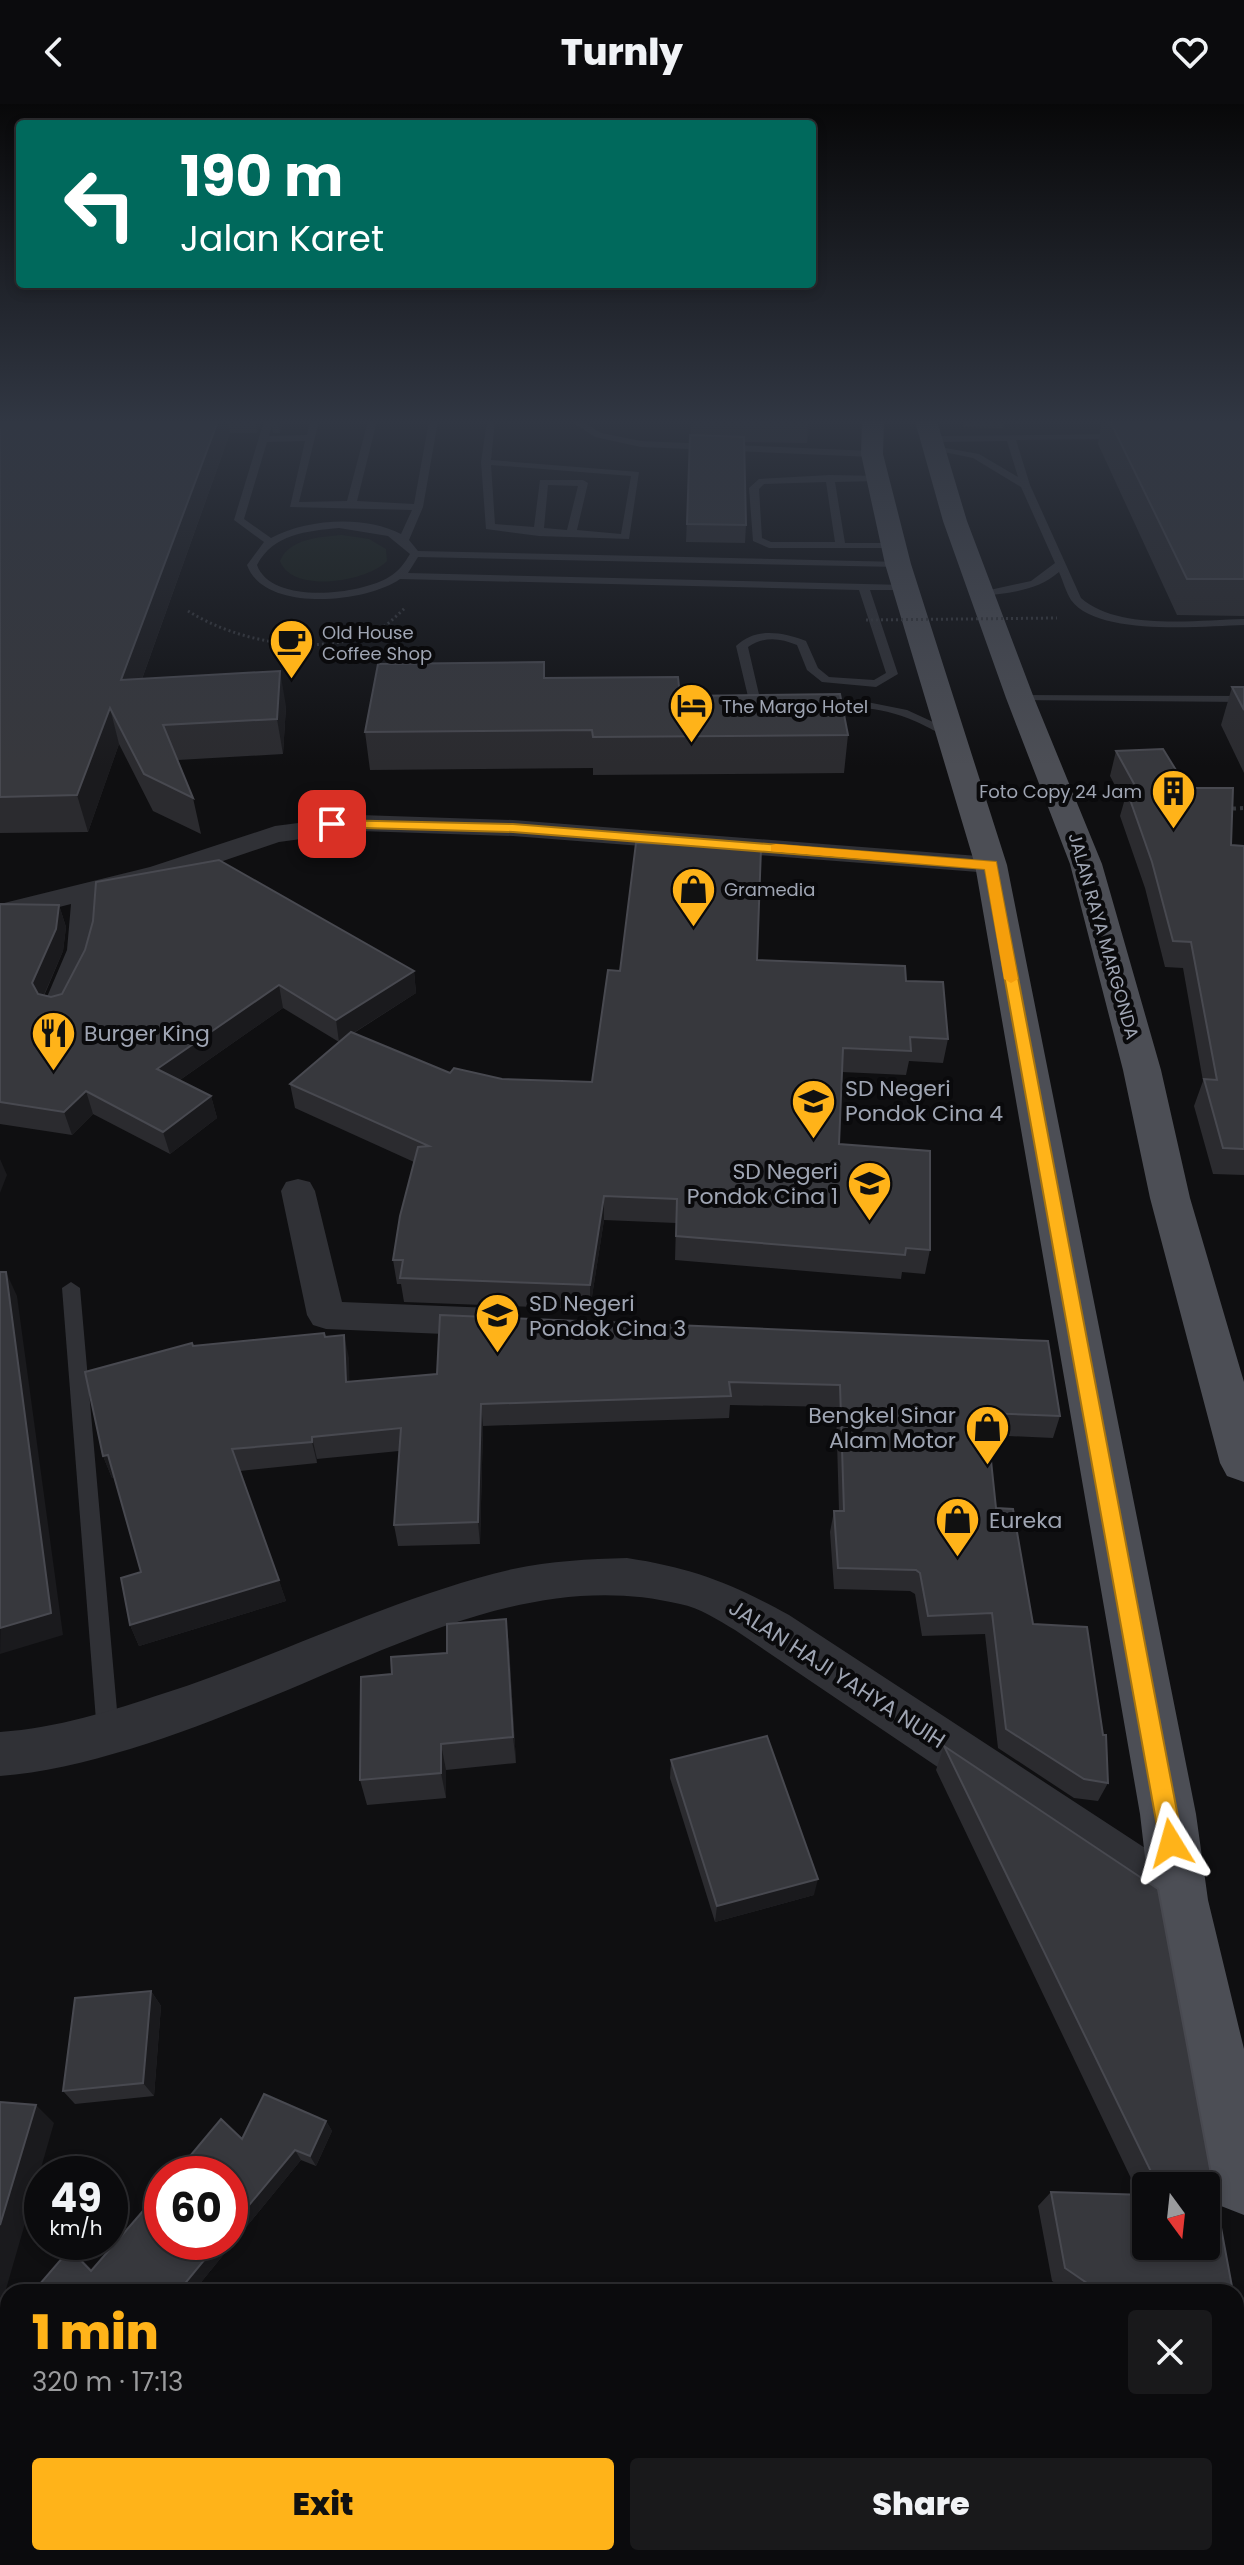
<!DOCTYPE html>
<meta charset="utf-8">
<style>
body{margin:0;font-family:Poppins,sans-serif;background:#19191b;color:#f1f3f6;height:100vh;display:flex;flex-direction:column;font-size:30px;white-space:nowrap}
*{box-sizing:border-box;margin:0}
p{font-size:26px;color:#9a9b9d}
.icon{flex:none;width:44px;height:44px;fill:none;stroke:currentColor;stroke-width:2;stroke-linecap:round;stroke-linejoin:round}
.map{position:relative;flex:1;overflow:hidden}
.panel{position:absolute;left:0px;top:2180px;width:1244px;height:282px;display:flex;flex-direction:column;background:#0b0b0d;border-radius:24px 24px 0 0;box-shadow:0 4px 12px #0003,0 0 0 2px #2b2b2e}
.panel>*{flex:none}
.top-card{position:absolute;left:16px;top:16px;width:800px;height:168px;border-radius:8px;box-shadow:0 4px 12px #0003,0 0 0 2px #2b2b2e;background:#00695c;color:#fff;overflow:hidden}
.needle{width:52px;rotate:165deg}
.buttons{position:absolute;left:1132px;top:2068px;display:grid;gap:16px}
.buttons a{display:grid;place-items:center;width:88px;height:88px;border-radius:8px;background:#0b0b0d;box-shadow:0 4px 12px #0003,0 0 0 2px #2b2b2e;font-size:40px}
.speed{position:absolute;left:24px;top:2052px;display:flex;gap:16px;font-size:40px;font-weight:700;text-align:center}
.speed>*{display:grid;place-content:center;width:104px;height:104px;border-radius:50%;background:#0b0b0d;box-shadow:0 4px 12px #0003,0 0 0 2px #2b2b2e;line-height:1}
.speed small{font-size:20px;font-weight:400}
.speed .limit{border:12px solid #d22;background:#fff;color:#111}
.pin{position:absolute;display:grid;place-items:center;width:68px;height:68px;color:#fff;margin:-34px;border-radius:16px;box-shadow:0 4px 12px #0006}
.me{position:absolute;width:88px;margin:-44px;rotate:352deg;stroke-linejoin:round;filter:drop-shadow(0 0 6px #0008)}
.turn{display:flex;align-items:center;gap:28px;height:168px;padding:0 32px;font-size:36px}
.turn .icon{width:104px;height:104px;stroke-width:2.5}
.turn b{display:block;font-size:56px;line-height:68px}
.round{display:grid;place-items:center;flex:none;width:84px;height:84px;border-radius:8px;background:#19191b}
.head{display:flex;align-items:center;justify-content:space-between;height:136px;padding:0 32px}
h1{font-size:48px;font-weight:800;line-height:60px;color:#ffb319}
.cta{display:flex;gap:16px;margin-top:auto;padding:16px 32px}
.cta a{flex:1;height:92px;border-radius:8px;background:#ffb319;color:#111;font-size:32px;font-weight:800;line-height:92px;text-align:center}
.cta a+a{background:#19191b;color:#f1f3f6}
header{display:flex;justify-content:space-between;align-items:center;height:104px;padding:0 32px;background:#0b0b0d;font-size:36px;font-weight:800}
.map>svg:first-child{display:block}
</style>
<header><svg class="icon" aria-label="back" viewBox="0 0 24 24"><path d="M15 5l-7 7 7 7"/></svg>Turnly<svg class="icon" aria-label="heart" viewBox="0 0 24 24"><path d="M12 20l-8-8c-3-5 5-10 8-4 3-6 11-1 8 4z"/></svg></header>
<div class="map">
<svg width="1244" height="2461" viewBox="0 0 1244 2461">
<rect width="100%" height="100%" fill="#0f0f11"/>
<!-- green -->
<path fill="#151c16" d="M342 431 369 435 386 445 387 457C367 478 292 490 280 457 290 434 320 433 342 431Z"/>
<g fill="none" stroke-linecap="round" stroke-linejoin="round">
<!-- path-far1 -->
<path stroke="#36383d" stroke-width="3" stroke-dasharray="2 3" stroke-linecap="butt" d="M188 507C238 538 313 552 370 530 384 525 394 514 405 504"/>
<!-- path -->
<polyline stroke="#36383d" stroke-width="4" stroke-dasharray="3 4" stroke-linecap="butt" points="1226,705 1244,704"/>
<!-- lane -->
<g fill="#303136" fill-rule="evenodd">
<path d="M264 317H273L269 332 307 331 310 317H319L299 398 347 397 368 317H377L357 397 414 400 429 317H438L423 403 409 436 418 447 902 458 903 460 898 463 418 453 408 469 905 481 909 482V486H870L898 570 876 583 822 578 807 566 797 541C780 534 764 532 748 543L761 599 772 606 766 610 750 601 736 542C756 523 782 528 806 537L818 564 829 573 874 576 886 569 859 486 400 475C366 499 264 509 247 461L264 438 234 416ZM305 337 290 403 412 406 401 430C364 411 307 415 271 434L244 415 267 338ZM339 424 388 432 410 450C404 460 399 467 389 473 360 491 271 501 257 461 273 430 307 427 339 424Z"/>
<path d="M487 317H495L491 356 639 368 629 435 539 432 486 425 481 358ZM491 361 631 372 621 430 577 426 588 379 583 376H540L534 423 495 420ZM548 381 578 382 567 426 544 424Z"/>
<polygon points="571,317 582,317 601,329 641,337 872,347 877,350 872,353 641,343 595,333"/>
<path d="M1126 330 1123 335 1016 336 1030 381 1081 494C1118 527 1197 516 1244 515V521C1203 522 1098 533 1071 496 1066 488 1063 477 1059 468 1037 487 1009 489 981 492L976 489 1031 477 1055 459 1021 383 973 354 929 345V341L979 350 1018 373 1007 337 941 338 936 335 941 332Z"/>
<path d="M830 371 881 372 883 374 878 377 835 378 845 439H894L898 440V444H769L753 437 749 384 759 375ZM826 378 835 438H771L762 434 759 385 764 380Z"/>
<polygon points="1020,591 1244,592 1244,598 1016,596 1014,594"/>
<path d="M852 595 907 606 957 629C946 636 929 623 917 618 883 603 855 600 819 610L813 606 831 598Z"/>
<polygon points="71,1178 80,1184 119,1629 116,1636 108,1639 100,1636 97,1629 62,1184"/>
</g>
<!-- street -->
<g fill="#303136" fill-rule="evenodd">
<path d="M360 711 513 716 991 753 1001 755 1005 761 1001 767 991 769 513 732 360 727 279 738 170 775 100 793C100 833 94 872 71 907L60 910 49 907 44 900 67 846 71 800 0 818V800L150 763 275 722Z"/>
<polygon points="298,1075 310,1078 315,1087 342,1198 492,1204 505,1208 511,1218 505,1228 492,1232 326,1225 313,1221 307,1211 281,1087 286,1078"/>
<path d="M627 1454C692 1464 731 1479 789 1511L1197 1778 1204 1796 1197 1814 1179 1821 1161 1814 735 1526C718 1516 700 1504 680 1500 533 1464 389 1546 256 1599 180 1630 82 1666 0 1672V1628C57 1624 111 1607 165 1589 282 1551 393 1493 513 1465 551 1457 588 1455 627 1454Z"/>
</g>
<!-- primary -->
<g fill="#4c4e55" fill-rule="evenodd">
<polygon points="862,317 884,317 883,350 911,460 1007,761 1196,1710 1208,1796 1244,1945 1244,2111 1221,2102 1212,2079 1150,1796 1140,1710 975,761 885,460 861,350"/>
<polygon points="915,317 937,317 967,417 1034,594 1102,760 1161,966 1190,1094 1244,1278 1244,1378 1227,1372 1220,1359 1150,1094 1123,966 1070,760 1006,594 943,417"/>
</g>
<!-- path-bridge -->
<polyline stroke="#36383d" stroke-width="3" stroke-dasharray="2 3" stroke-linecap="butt" points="866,516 1057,514"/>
</g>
<!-- wall -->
<g fill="#2b2b2f" fill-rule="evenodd">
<polygon points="0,317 262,317 257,329 230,329 142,575 286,602 283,650 178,656 193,694 201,730 153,707 119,640 88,728 0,729"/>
<polygon points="271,317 283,317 280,329 273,329"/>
<polygon points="691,317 811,317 807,339 744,338 746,421 745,439 686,438"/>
<polygon points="963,317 1004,317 1003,324 964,323"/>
<polygon points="1102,317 1244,317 1244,512 1177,511 1098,340"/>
<polygon points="545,574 680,592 848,631 844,669 593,671 593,664 370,666 365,628"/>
<polygon points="1232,583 1244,583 1244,669 1221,621"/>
<polygon points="1116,647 1187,684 1231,741 1244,742 1244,1071 1213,1070 1194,1002 1203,977 1183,864 1165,863 1145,784 1120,712 1124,698 1110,672"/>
<polygon points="0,800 59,801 66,823 63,847 44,892 51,893 414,867 416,889 354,929 450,969 502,975 592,978 620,867 757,856 906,877 948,935 943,959 909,957 906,971 842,968 839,1040 930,1146 925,1170 902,1168 901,1175 675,1156 676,1119 604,1116 590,1205 404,1198 401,1180 397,1180 393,1156 414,1058 295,1004 290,980 339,938 283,904 180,976 211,992 217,1014 170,1050 93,1010 72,1031 0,1020"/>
<polygon points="440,1211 1060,1312 1053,1334 988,1331 996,1404 1033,1520 1108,1679 1098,1697 1074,1694 998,1644 985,1530 922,1532 915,1490 910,1487 834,1485 830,1428 834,1407 839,1407 836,1303 730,1301 729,1314 483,1322 480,1440 398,1442 394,1421 399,1347 317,1355 317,1359 240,1367 286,1497 139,1542 130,1521 141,1468 114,1373 112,1374 103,1352 193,1242 325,1233 349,1254 349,1278 437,1270"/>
<polygon points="506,1515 509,1542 516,1659 446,1666 446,1694 367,1701 360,1676 392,1570 447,1549"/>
<path d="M944 1642 1158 1785 1233 2188H1068L1052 2177 1038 2102 1051 2088 1139 2091 936 1666ZM1146 2082H1206V2142H1146Z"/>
<polygon points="671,1656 814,1791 715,1818 670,1674"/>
<polygon points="151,1887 161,1902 154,1992 75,2000 63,1987"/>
<polygon points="326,2017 332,2027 316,2062 301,2056 193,2188 33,2188 80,2154 92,2166 242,2035"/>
<polygon points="1054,2454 1236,2454 1244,2461 1055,2461"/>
</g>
<!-- shaded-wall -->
<g fill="#1a1a1d">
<polygon points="218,317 228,317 230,329 129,611 121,576"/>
<polygon points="255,317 262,317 257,329"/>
<polygon points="278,317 283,317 280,329"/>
<polygon points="808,317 811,317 807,339"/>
<polygon points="280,567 286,602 283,650 277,615"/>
<polygon points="110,604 119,640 88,728 77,691"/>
<polygon points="59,801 66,823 63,847 39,902 32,879"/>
<polygon points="414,867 416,889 339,938 336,916"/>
<polygon points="279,881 283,904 164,987 157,965"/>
<polygon points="86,987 93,1010 72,1031 64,1008"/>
<polygon points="211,992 217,1014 170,1050 163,1028"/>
<polygon points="0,1055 7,1071 0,1089"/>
<polygon points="604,1092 604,1116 590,1205 590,1181"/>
<polygon points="6,1168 17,1192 63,1531 0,1550"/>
<polygon points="344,1231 349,1254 350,1300 346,1278"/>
<polygon points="481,1300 483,1322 480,1440 478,1418"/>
<polygon points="312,1333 317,1355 317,1359 312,1338"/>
<polygon points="108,1351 117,1372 112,1374 103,1352"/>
<polygon points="279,1476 286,1497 139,1542 130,1521"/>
<polygon points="506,1515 509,1542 516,1659 513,1633"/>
<polygon points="441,1640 446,1666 446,1694 441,1669"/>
<polygon points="818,1775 814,1791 715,1818 717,1802"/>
<polygon points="151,1887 161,1902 154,1992 143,1979"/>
<polygon points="36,2001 54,2019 0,2206 0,2121"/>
<polygon points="326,2017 332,2027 316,2062 310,2052"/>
<polygon points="295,2046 301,2056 193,2188 178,2188 219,2138 230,2138 230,2124"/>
<polygon points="70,2145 80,2154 102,2175 91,2167"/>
</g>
<!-- building -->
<g fill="#37383d" stroke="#484950" stroke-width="2">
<polygon points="0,317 218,317 121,576 280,567 277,615 163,621 193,694 144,670 110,604 77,691 0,693"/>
<polygon points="1110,317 1244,317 1244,475 1187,475"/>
<polygon points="690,331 744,333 746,421 687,420"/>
<polygon points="544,558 544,574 678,573 680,592 840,590 848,631 593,633 592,626 365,628 378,560"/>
<polygon points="1232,583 1244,583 1244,606"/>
<polygon points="1163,645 1187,684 1233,684 1231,741 1244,742 1244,1045 1223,1044 1204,975 1217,976 1191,838 1173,837 1152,758 1127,687 1138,687 1116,647"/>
<polygon points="636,739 761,744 757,856 905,862 906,877 943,878 948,935 910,933 911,947 843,944 839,1040 930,1047 930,1146 906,1144 905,1151 676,1132 677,1095 604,1092 590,1181 400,1174 403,1156 393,1156 400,1112 418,1043 429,1042 290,980 351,928 450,969 454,964 502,975 592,978 608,866 620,867"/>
<polygon points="219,756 414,867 336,916 279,881 157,965 211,992 163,1028 86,987 64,1008 0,998 0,800 59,801 56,825 32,879 38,890 51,893 62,890 85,846 93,817 96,778"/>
<polygon points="0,1168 6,1168 51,1509 0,1524"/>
<polygon points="440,1211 1048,1237 1060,1312 986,1309 996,1404 1013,1405 1033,1520 1087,1523 1103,1631 1106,1631 1108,1679 1084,1675 1006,1625 992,1509 928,1512 920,1469 916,1466 838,1464 834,1407 844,1407 840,1281 729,1278 731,1292 481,1300 478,1418 394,1421 401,1324 312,1333 312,1338 232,1345 279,1476 130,1521 121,1474 141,1468 108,1351 103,1352 85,1268 192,1239 193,1242 324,1229 325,1233 344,1231 346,1278 437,1270"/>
<polygon points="506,1515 513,1633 441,1640 441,1669 360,1676 361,1573 392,1570 391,1553 447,1549 447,1520"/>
<polygon points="767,1632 818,1775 717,1802 671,1656"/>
<polygon points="944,1642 1158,1785 1233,2188 1100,2188 1065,2164 1051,2088 1146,2091 1146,2142 1206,2142 1206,2082 1158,2082"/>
<polygon points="151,1887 143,1979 63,1987 75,1894"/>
<polygon points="264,1990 326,2017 310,2052 295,2046 230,2124 230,2070 175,2070 221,2015 242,2035"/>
<polygon points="0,1998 36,2001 0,2121"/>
<polygon points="162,2085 162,2138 219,2138 178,2188 33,2188 70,2145 91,2167"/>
<polygon points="8,2216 8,2259 0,2251 0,2226"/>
<polygon points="1236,2220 1244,2253 1244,2461 1071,2461 1070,2454 1236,2454"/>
</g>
<!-- sky -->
<linearGradient id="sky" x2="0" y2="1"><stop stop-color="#080809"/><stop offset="0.48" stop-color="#313743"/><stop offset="1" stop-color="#313743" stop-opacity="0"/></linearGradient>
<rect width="1244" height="662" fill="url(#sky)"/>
<!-- route -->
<polygon fill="#ffb319" stroke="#a67410" stroke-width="2" points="332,716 513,720 996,758 1183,1739 1180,1747 1171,1750 1163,1747 1160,1739 985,765 513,728 327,723 325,720"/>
<!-- slow -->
<polygon fill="#f59e0b" points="776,740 996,758 1018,875 1011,879 1004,875 985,765 771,747 771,741"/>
<!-- icons -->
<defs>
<symbol id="cafe-pin" viewBox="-11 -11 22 30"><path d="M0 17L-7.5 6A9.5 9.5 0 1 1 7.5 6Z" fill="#ffb319" stroke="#0a0a0c"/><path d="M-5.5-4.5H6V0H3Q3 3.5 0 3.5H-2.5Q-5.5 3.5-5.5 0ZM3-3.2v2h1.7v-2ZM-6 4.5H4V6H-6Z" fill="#111"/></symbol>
<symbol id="hotel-pin" viewBox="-11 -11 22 30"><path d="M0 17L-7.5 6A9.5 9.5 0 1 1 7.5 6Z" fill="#ffb319" stroke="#0a0a0c"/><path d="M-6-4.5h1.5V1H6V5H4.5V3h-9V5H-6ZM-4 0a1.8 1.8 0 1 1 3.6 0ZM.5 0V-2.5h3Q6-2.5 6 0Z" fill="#111"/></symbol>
<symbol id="building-pin" viewBox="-11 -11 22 30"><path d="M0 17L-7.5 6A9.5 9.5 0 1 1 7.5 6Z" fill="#ffb319" stroke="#0a0a0c"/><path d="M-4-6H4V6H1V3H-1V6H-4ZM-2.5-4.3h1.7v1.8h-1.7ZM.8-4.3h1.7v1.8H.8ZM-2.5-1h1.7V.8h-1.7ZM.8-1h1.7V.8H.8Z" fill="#111"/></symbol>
<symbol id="shop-pin" viewBox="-11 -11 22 30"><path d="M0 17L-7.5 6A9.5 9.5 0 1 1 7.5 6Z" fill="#ffb319" stroke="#0a0a0c"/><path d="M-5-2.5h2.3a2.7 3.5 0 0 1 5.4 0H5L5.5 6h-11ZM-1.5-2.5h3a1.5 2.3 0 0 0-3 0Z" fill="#111"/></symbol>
<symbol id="restaurant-pin" viewBox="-11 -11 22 30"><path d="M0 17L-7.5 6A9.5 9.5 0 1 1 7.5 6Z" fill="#ffb319" stroke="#0a0a0c"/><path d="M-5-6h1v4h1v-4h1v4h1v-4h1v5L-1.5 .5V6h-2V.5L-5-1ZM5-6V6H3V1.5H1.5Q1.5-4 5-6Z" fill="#111"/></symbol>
<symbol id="school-pin" viewBox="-11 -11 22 30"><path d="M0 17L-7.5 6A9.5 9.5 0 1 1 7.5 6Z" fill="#ffb319" stroke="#0a0a0c"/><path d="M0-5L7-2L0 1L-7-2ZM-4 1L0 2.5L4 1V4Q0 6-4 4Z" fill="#111"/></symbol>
</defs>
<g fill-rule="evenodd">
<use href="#cafe-pin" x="266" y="512" width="51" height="69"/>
<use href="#hotel-pin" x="666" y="576" width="51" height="69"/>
<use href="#building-pin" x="1148" y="662" width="51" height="69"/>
<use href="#shop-pin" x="668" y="760" width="51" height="69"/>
<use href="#restaurant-pin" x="28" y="904" width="51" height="69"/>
<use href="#school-pin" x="788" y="972" width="51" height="69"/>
<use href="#school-pin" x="844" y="1054" width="51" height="69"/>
<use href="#school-pin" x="472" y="1186" width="51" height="69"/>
<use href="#shop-pin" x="962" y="1298" width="51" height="69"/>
<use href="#shop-pin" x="932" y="1390" width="51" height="69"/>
</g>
<g text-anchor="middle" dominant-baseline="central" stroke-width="8" stroke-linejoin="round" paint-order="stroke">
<!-- far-poi labels -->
<g font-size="18" fill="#9fa5b3" stroke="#0a0a0c" text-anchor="start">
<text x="322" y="528">Old House<tspan x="322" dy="21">Coffee Shop</tspan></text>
<text x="722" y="602">The Margo Hotel</text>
<text x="1142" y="687" text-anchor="end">Foto Copy 24 Jam</text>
<text x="724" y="785">Gramedia</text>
</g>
<!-- far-street labels -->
<g font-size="18" fill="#9fa5b3" stroke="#0a0a0c">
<text transform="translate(1104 832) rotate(74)">JALAN RAYA MARGONDA</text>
</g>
<!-- poi labels -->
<g font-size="22" fill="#9fa5b3" stroke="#0a0a0c" text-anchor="start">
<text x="84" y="929">Burger King</text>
<text x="845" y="984">SD Negeri<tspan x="845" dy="25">Pondok Cina 4</tspan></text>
<text x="838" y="1067" text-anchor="end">SD Negeri<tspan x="838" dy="25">Pondok Cina 1</tspan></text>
<text x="529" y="1199">SD Negeri<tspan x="529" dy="25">Pondok Cina 3</tspan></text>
<text x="956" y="1311" text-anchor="end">Bengkel Sinar<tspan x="956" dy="25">Alam Motor</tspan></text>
<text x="989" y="1416">Eureka</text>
</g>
<!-- street labels -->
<g font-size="22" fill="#9fa5b3" stroke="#0a0a0c">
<text transform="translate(837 1570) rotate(33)">JALAN HAJI YAHYA NUIH</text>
</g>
</g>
</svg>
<div class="buttons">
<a><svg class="needle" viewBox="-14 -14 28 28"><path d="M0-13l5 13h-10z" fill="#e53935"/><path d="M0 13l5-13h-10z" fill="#9a9b9d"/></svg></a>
</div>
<div class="speed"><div>49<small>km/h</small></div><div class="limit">60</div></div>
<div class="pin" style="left:332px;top:720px;background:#d93025"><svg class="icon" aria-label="arrive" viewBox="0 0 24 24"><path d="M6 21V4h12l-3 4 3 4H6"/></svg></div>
<svg class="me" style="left:1171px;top:1739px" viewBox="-20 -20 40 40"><path d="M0-17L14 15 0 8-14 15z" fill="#ffb319" stroke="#fff" stroke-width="4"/></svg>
<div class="top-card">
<div class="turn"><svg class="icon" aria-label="left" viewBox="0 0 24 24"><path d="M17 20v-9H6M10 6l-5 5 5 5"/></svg><div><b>190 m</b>Jalan Karet</div></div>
</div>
<section class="panel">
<div class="head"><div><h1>1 min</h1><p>320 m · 17:13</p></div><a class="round"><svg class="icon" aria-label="close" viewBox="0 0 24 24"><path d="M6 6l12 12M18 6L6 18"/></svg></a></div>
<div class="cta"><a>Exit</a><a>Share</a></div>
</section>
</div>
